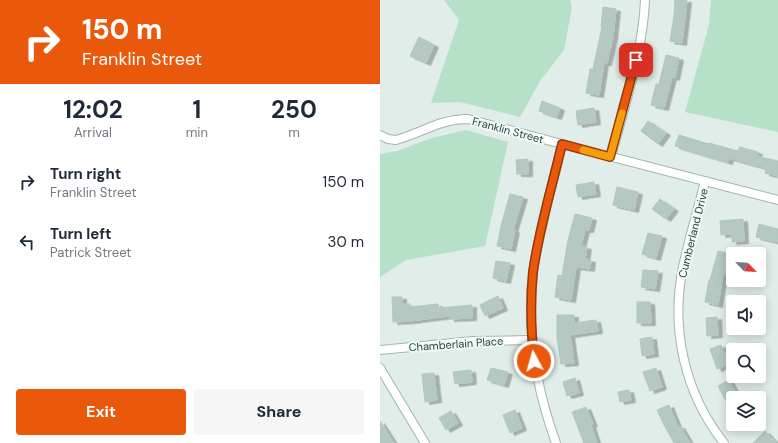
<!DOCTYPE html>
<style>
body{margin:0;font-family:"DM Sans",sans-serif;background:#f6f6f7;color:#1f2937;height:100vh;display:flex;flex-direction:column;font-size:15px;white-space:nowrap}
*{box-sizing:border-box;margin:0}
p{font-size:13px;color:#747a83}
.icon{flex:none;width:22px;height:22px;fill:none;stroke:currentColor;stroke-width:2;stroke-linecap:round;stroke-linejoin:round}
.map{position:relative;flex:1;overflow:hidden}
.details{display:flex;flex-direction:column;background:#fff;width:380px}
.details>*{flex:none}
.guide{background:#ea580c;color:#fff;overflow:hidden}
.needle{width:26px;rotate:115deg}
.tools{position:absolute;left:346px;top:247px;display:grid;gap:8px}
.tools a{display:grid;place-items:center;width:40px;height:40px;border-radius:4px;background:#fff;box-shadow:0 2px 10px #0003;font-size:20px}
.pin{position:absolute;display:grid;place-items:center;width:34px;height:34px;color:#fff;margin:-17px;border-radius:8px;box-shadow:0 2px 6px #0006}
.me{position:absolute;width:44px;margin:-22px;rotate:354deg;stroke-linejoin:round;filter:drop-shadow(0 0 3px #0008)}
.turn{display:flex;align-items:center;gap:14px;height:84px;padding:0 16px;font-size:18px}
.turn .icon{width:52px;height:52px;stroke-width:2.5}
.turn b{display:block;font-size:28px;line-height:34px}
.eta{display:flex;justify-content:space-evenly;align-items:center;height:68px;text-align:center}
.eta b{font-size:24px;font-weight:700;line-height:28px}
.action{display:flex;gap:8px;margin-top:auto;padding:8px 16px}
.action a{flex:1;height:46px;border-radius:4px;background:#ea580c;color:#fff;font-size:16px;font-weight:700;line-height:46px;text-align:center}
.action a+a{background:#f6f6f7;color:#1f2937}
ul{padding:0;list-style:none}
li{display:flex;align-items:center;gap:12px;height:60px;padding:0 16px}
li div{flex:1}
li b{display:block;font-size:15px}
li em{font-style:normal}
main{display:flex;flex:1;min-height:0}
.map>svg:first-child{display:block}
</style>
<main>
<section class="details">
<div class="guide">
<div class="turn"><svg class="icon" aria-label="right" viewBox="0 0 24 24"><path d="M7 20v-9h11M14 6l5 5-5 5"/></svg><div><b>150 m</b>Franklin Street</div></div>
</div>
<div class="eta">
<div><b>12:02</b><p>Arrival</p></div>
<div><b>1</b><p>min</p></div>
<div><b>250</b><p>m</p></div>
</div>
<ul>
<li><svg class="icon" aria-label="right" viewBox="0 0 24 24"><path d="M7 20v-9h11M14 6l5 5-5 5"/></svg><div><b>Turn right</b><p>Franklin Street</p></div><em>150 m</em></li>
<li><svg class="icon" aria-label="left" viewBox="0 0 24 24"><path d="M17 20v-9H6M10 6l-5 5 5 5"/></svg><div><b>Turn left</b><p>Patrick Street</p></div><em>30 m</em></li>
</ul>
<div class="action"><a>Exit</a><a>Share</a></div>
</section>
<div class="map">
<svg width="398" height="443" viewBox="0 0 398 443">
<defs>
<filter id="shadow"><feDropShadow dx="4.5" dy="2.5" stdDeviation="0" flood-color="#0004"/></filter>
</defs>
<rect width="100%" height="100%" fill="#e0ede9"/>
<!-- green -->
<g fill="#b6e0c8">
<polygon points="64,0 190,0 192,7 184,50 160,81 140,117 80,102 51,103 79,20"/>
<polygon points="331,0 398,0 398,132 305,112 329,25"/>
<polygon points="86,130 128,142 105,246 26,260 0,277 0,154 17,151 52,138"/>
</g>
<!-- building -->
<g fill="#b5c8c2" stroke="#b2c7c1" filter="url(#shadow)">
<polygon points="295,0 307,0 302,43 290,41 294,16"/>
<polygon points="223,7 236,9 233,37 227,63 224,63 219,95 206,93 210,69 213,69 222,27 221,27"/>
<polygon points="39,37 54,45 46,63 30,56"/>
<polygon points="286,55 299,58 295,78 292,77 284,108 271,105 276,84 279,84"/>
<polygon points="162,101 180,108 177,117 159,111"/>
<polygon points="214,108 216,122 198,125 196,111"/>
<polygon points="268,121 286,133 278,144 261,131"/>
<polygon points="299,135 329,144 329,143 358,151 360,147 378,152 377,156 398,161 398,176 385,173 386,168 349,158 348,162 295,146"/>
<polygon points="148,159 148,174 137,174 136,160"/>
<polygon points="214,182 216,194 198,197 196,185"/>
<polygon points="237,187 258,192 254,210 233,205"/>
<polygon points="130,194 143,197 133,230 135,230 131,249 117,246 122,222"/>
<polygon points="280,199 294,209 286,219 272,209"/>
<polygon points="195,214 212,218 209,230 205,230 201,246 207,247 205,259 211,260 210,269 196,267 191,300 175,297 178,275 182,276 188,240"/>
<polygon points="363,219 364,241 352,242 352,234 341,235 340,221"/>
<polygon points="379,224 398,229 397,242 376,237"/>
<polygon points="268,233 282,236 276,258 262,254"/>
<polygon points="338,251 351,254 346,274 343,274 338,305 325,302 329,280 330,280"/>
<polygon points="116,261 130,263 126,281 113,278"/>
<polygon points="263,270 278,271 275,289 261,287"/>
<polygon points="118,296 123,308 105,316 100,305"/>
<polygon points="12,297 22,297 22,304 30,304 30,307 58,304 59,308 92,305 92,318 70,319 69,316 30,321 13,322"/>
<polygon points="257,302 270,302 271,323 257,323"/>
<polygon points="177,315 194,315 194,323 216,320 218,331 190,335 194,363 181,364 177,338"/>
<polygon points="337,317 338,335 327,336 326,318"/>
<polygon points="272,337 274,354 262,356 260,339"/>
<polygon points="341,345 349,364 337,369 330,349"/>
<polygon points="111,368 128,372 124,385 107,380"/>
<polygon points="276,368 282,387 270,391 263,372"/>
<polygon points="91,370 92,382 75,384 73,372"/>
<polygon points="54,373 57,400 45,402 42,374"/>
<polygon points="195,378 199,393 187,396 183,382"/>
<polygon points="349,380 357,395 346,401 338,386"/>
<polygon points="249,390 251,400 240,402 238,392"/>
<polygon points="289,405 298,427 300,426 310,443 294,443 284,425 277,410"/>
<polygon points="206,407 213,424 211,425 217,443 204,443 192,412"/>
<polygon points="135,410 142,428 130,433 123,415"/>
<polygon points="71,411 78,423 66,430 59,418"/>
<polygon points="0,421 14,443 0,443"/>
<polygon points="385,431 396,443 373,443"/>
</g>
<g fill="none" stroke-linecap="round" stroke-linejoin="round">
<defs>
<g id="minor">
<path d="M0 135 8 139 16 140C42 133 59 119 88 119L182 144 398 200"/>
<path d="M231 157C244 107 263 52 265 0"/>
<path d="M325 181C318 210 309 238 303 267 290 329 305 394 344 443"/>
<polyline points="0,350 94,341 152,340"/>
<polyline points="0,368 45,443"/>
<path d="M176 443C156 388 146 331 153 272 159 229 172 187 182 144"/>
</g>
</defs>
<!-- minor casing -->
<use href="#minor" stroke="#a2b5b1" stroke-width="10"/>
<!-- minor -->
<use href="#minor" stroke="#fff" stroke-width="8"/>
</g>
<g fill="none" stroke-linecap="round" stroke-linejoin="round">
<defs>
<path id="route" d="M154 361C151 331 150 302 153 272 159 229 172 187 182 144L230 157 256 60"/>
</defs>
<!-- route casing -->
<use href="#route" stroke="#983908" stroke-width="10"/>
<!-- route -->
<use href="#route" stroke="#ea580c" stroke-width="7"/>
<!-- slow -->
<polyline stroke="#f59e0b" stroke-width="7" points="203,150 230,157 242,113"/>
</g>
<g text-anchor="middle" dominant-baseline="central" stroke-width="4" stroke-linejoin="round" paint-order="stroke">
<!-- street labels -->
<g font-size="11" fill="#1f3f3b" stroke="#f1f9f6">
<text transform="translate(128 130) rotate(15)">Franklin Street</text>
<text transform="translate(313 233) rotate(-76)">Cumberland Drive</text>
<text transform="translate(76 344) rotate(-4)">Chamberlain Place</text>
</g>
</g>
</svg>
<div class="tools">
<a><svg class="needle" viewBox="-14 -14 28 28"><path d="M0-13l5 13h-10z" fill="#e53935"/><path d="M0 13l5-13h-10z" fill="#747a83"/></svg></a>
<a><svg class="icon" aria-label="sound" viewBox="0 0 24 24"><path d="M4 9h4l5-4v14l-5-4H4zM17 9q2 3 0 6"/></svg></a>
<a><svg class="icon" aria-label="search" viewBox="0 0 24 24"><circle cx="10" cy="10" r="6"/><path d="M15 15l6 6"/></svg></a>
<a><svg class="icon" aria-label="layers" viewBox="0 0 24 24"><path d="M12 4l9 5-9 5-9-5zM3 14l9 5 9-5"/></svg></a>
</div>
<div class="pin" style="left:256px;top:60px;background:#d93025"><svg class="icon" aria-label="arrive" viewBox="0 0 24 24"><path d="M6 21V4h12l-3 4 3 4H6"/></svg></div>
<svg class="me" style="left:154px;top:361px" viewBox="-20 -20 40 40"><circle r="17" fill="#ea580c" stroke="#fff" stroke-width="3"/><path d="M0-11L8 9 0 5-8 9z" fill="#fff"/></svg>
</div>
</main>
